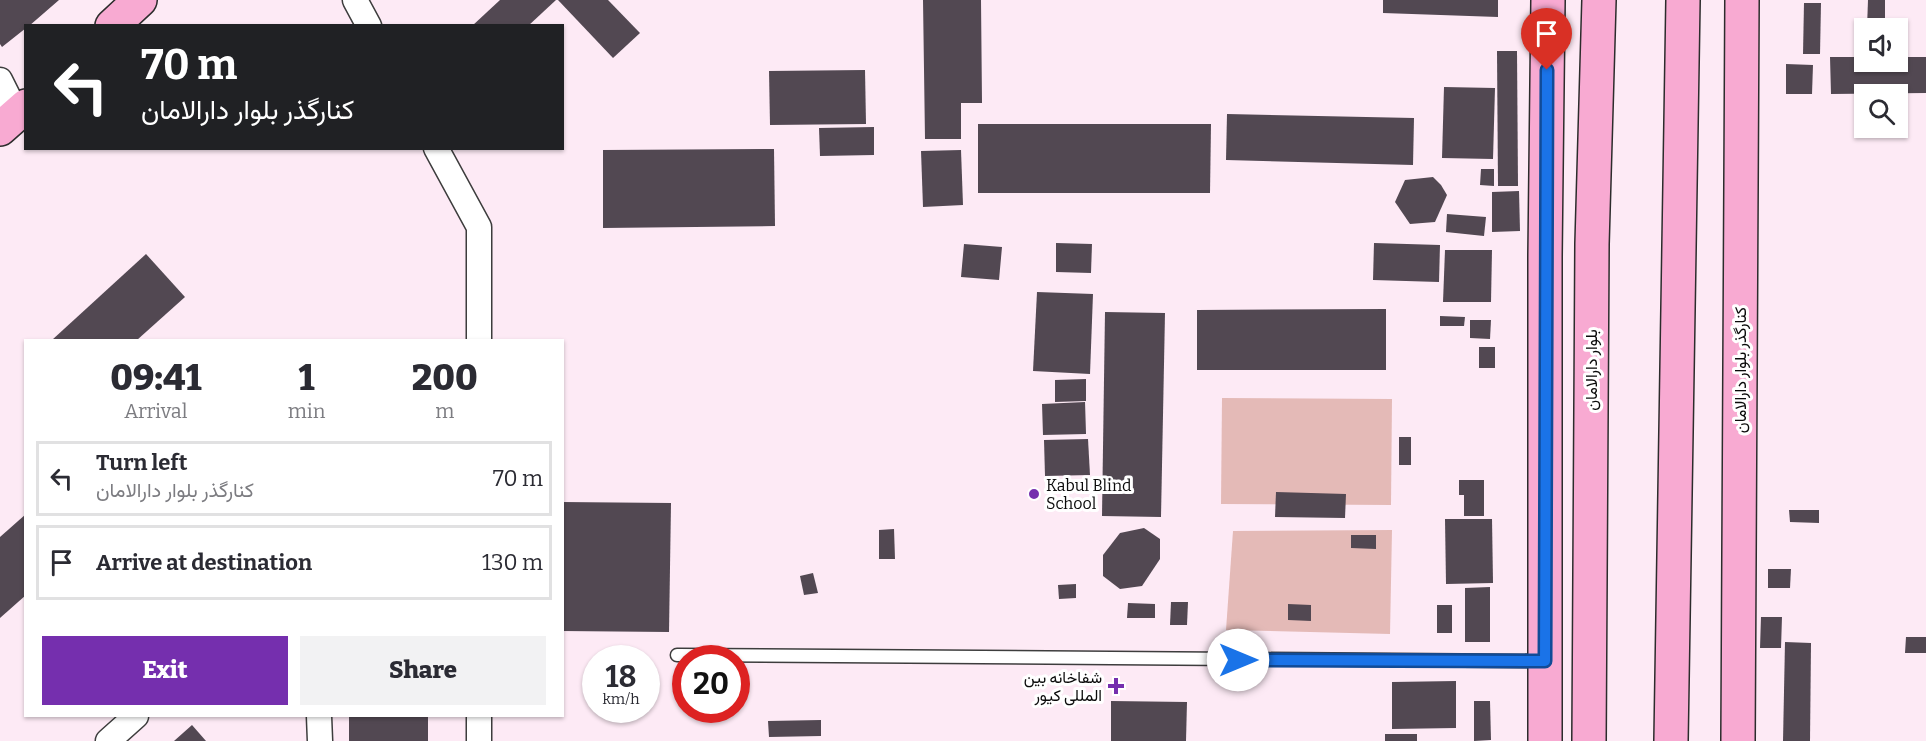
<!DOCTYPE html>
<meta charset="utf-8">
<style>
body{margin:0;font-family:Bitter,Vazirmatn,serif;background:#f2f2f3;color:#2b2b33;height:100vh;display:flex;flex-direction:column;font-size:22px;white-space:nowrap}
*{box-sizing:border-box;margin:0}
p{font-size:20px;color:#7c7c81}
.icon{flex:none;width:33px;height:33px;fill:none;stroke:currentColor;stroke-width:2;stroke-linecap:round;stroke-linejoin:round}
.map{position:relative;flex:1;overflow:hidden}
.drawer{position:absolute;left:24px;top:339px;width:540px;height:378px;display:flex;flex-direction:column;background:#fff;border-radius:0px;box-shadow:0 2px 4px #0004}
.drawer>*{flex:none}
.guide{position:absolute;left:24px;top:24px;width:540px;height:126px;border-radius:0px;box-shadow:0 2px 4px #0004;background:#202124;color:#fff;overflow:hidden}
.buttons{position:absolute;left:1854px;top:18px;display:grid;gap:12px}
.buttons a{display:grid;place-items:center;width:54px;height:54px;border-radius:0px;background:#fff;box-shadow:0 2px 4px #0004;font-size:30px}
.speed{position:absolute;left:582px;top:645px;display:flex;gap:12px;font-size:30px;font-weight:700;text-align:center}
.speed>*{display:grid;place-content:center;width:78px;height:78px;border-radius:50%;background:#fff;box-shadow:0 2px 4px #0004;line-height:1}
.speed small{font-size:15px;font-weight:400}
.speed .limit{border:9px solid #d22;background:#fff;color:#111}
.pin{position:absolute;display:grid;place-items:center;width:51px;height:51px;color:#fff;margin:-62px -26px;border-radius:50% 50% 50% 0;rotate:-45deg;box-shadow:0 0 6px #0007}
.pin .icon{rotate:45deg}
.me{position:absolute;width:66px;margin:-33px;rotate:90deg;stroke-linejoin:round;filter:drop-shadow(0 0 4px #0008)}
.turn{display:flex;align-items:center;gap:21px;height:126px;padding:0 18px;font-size:27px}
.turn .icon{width:78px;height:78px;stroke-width:2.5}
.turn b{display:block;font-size:42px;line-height:51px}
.eta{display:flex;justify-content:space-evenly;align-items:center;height:102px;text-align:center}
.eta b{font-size:36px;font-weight:800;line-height:42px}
.primary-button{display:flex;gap:12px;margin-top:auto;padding:12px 18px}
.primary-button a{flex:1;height:69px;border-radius:0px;background:#752fae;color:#fff;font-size:24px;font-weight:800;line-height:69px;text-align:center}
.primary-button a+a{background:#f2f2f3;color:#2b2b33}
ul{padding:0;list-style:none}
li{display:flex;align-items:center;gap:18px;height:75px;margin:0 12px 9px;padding:0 6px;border:3px solid #e1e1e2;border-radius:0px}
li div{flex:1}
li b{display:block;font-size:22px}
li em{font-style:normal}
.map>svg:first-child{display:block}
</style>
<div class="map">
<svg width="1926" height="741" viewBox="0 0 1926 741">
<rect width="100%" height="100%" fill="#fdeaf5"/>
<!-- green -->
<g fill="#e4bab7">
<polygon points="1222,398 1392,399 1391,505 1221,504"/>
<polygon points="1392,530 1390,634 1226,630 1233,531"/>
</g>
<!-- building -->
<g fill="#524852">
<polygon points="0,0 59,0 29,26 26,26 26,28 2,47 0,44"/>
<polygon points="500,0 556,0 528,26 472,26"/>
<polygon points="558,0 608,0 640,33 613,58"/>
<polygon points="923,0 981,0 982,103 961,103 961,139 925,139"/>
<polygon points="1383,0 1498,0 1498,17 1383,13"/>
<polygon points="1868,0 1885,0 1885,28 1867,28"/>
<polygon points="1804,3 1821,3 1820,54 1803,54"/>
<polygon points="1497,51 1517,51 1518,186 1498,186"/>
<polygon points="1830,57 1864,57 1864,62 1898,62 1898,57 1926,57 1926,93 1831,94"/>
<polygon points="1786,64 1813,65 1812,94 1786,94"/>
<polygon points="865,70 866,124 770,125 769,71"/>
<polygon points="1444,87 1495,88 1493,159 1442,158"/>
<polygon points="1227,114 1414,118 1413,165 1226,160"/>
<polygon points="978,124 1211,124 1210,193 978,193"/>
<polygon points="874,127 874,155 820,156 819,128"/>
<polygon points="774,149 775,226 603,228 603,150"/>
<polygon points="961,150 963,205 923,207 921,151"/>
<polygon points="1481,169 1494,169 1494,186 1480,185"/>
<polygon points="1433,177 1441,185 1447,195 1435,222 1410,224 1395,202 1405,180"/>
<polygon points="1519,191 1520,231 1492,232 1492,192"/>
<polygon points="1447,214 1486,217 1484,236 1446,232"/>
<polygon points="1056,243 1092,244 1091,273 1056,272"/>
<polygon points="1374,243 1440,245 1439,282 1373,280"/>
<polygon points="964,244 1002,247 999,280 961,277"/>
<polygon points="1445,250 1492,250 1491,302 1443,302"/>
<polygon points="146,254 185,297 137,340 52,340"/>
<polygon points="1037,292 1093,294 1090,374 1033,371"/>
<polygon points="1386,309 1386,370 1197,370 1197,310"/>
<polygon points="1105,312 1165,313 1161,517 1102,516"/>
<polygon points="1440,316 1465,317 1464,326 1440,326"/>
<polygon points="1470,320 1491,320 1490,339 1470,338"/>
<rect x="1479" y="347" width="16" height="21"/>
<polygon points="1086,379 1086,401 1055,402 1055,380"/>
<polygon points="1085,402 1086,434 1043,435 1042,404"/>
<rect x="1399" y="437" width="12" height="28"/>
<polygon points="1088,439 1090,475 1045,476 1044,440"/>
<polygon points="1459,480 1484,480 1484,516 1464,516 1464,495 1459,495"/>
<polygon points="1276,492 1346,494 1345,518 1275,517"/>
<polygon points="562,502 671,503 669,632 562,631"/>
<polygon points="1789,510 1819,510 1819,523 1790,522"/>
<polygon points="26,514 26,595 0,618 0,537"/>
<polygon points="1445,519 1492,519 1493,583 1446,584"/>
<polygon points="1144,528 1160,539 1160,559 1142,586 1120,589 1103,576 1103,555 1120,533"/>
<polygon points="894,529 895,559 879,559 879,530"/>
<polygon points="1351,535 1376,535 1376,549 1351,548"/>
<polygon points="1768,569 1791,569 1790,588 1768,588"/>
<polygon points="813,573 818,593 804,595 800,576"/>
<polygon points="1076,584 1076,598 1059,599 1058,585"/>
<polygon points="1490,587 1490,642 1465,642 1465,588"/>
<polygon points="1171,602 1188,602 1187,625 1170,625"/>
<polygon points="1128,603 1155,604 1155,618 1127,618"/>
<polygon points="1288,604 1311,605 1311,621 1288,620"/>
<rect x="1437" y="605" width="15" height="28"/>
<polygon points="1761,617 1782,617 1781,648 1760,648"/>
<polygon points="1906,637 1926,637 1926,653 1905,653"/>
<polygon points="1785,642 1811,643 1810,741 1783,741"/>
<polygon points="1456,681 1456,728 1392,729 1392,682"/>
<polygon points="1111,701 1187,702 1186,741 1111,741"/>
<polygon points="1474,701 1490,701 1491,740 1474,741"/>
<rect x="349" y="716" width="79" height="25"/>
<polygon points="821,720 821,736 769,737 768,721"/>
<polygon points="192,725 206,741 174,741"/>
<rect x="1385" y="734" width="32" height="7"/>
</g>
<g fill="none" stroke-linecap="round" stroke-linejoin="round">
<defs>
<polyline id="lane" points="677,655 1542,661"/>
<g id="street">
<polyline points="355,0 369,26"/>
<polyline points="0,80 17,114"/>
<polyline points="436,148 479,227 479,340"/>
<polyline points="319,716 320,741"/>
<polyline points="479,716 479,741"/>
<polyline points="108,741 136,716"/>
</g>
<g id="secondary">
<polyline points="112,26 140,0"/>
<polyline points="0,129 26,106"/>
<polyline points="1545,741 1545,257 1548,0"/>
<polyline points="1589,741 1592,244 1599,0"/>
<polyline points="1671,741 1683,0"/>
<polyline points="1738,741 1742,0"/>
</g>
</defs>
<!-- lane casing -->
<use href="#lane" stroke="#3d3d3d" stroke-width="15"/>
<!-- street casing -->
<use href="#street" stroke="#3d3d3d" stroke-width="27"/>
<!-- secondary casing -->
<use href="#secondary" stroke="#2c2c2c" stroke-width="36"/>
<!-- lane -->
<use href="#lane" stroke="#fff" stroke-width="12"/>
<!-- street -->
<use href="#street" stroke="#fff" stroke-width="24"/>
<!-- secondary -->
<use href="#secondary" stroke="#f8aad2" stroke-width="33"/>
</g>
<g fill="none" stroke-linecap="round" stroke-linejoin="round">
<defs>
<polyline id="route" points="1238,660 1545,661 1547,70"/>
</defs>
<!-- route casing -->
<use href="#route" stroke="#114b97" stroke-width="15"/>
<!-- route -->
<use href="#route" stroke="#1a73e8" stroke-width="10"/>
</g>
<!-- markers -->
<g fill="#752fae" stroke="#fff" stroke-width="2">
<circle cx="1034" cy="494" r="6"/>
<path d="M1113 677h6v6h6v6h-6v6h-6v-6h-6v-6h6z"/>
</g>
<g text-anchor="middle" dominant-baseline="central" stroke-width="6" stroke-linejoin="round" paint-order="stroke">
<!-- street labels -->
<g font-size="16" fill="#0a0a0a" stroke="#fff">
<text transform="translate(1591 370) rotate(-90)">بلوار دارالامان</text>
<text transform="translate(1740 370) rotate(-90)">کنارگذر بلوار دارالامان</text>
</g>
<!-- poi labels -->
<g font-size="16" fill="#0a0a0a" stroke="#fff" text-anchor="start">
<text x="1046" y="485">Kabul Blind<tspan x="1046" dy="18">School</tspan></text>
<text x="1102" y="677" text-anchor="end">شفاخانه بین<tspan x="1102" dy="18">المللی کیور</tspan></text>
</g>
</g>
</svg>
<div class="buttons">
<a><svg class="icon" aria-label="sound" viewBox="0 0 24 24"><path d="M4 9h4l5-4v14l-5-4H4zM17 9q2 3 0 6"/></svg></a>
<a><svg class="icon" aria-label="search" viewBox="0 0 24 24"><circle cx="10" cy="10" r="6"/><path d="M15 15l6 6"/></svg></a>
</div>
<div class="speed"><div>18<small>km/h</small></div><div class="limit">20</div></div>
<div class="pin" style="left:1547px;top:70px;background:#d93025"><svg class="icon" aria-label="arrive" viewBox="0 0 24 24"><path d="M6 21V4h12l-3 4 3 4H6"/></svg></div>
<svg class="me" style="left:1238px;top:660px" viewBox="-20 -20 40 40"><circle r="19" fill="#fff"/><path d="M0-13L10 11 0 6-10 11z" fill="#1a73e8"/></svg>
<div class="guide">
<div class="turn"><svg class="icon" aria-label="left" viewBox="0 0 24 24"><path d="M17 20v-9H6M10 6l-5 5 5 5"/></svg><div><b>70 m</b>کنارگذر بلوار دارالامان</div></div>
</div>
<section class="drawer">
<div class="eta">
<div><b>09:41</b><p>Arrival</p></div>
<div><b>1</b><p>min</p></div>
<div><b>200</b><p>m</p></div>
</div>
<ul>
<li><svg class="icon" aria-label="left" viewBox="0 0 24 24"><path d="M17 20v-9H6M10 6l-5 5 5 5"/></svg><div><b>Turn left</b><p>کنارگذر بلوار دارالامان</p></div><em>70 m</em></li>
<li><svg class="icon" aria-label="arrive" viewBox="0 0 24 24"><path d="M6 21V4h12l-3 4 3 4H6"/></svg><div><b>Arrive at destination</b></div><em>130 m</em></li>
</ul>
<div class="primary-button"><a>Exit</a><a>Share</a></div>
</section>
</div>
